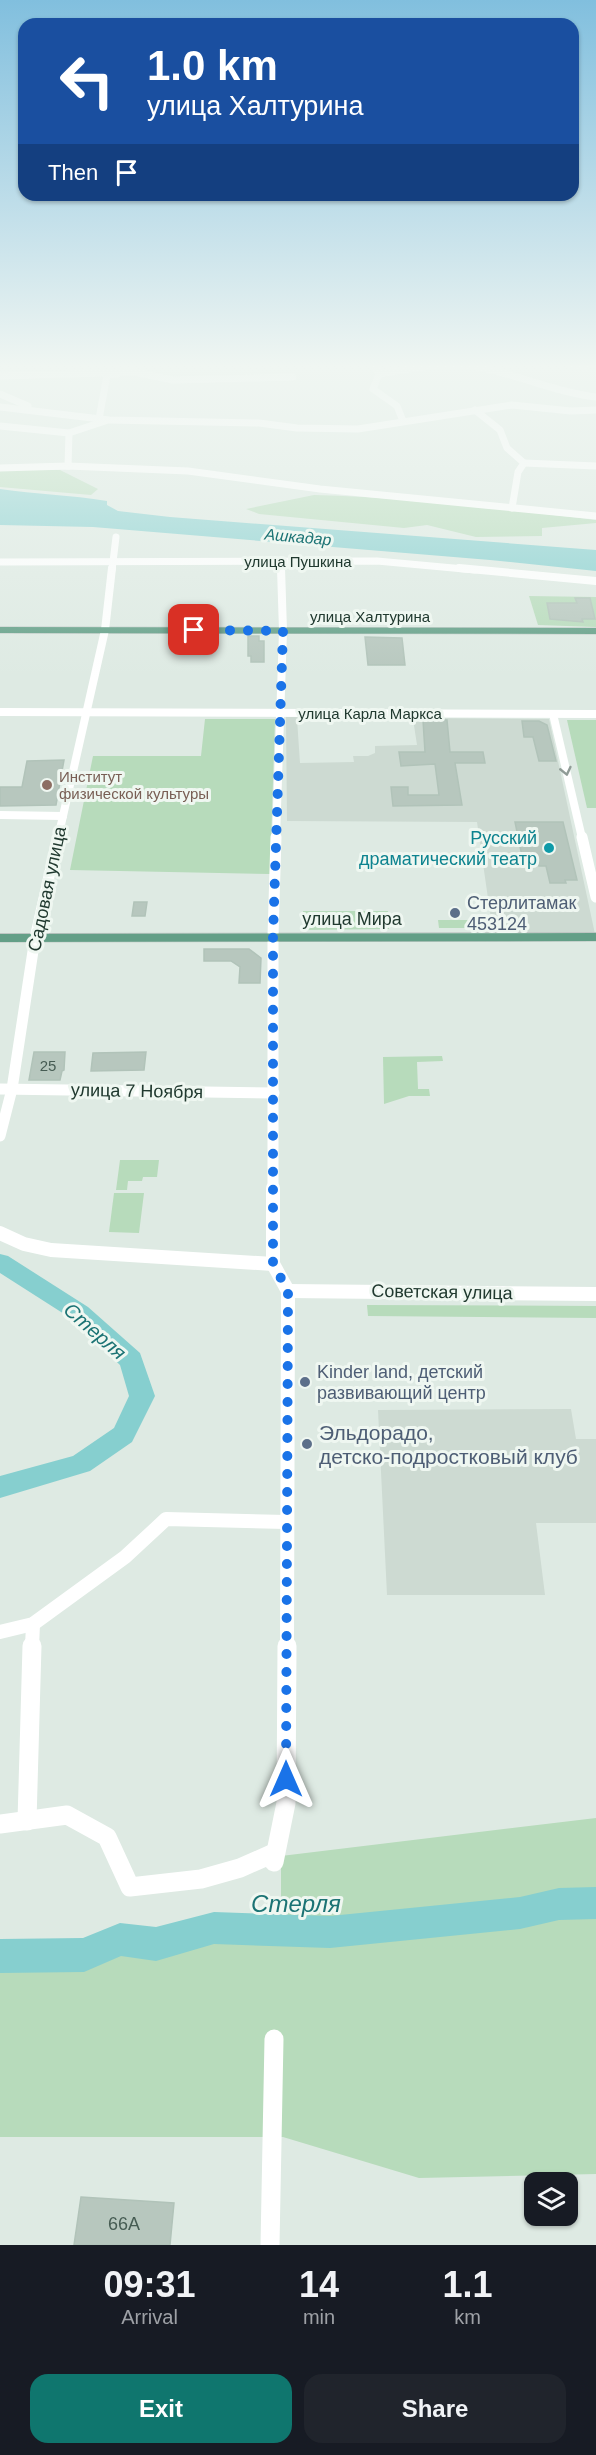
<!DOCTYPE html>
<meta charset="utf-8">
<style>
body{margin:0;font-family:Helvetica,sans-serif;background:#20242c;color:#f1f3f6;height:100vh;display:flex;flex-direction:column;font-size:22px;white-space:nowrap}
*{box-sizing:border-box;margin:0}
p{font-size:20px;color:#9ea1a6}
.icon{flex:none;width:33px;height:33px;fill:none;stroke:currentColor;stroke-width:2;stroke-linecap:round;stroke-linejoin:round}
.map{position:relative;height:2245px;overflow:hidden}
.side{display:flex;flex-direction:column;background:#171b24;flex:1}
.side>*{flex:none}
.hud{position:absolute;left:18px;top:18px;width:561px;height:183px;border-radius:18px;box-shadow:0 2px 4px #0004;background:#1a4fa0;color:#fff;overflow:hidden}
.controls{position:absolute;left:524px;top:2172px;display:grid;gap:12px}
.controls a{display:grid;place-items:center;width:54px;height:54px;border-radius:12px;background:#171b24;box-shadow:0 2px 4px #0004;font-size:30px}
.pin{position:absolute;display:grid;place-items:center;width:51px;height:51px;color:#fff;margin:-26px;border-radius:12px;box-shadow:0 3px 9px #0006}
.me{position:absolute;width:66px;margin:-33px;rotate:0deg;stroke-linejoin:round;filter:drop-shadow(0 0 4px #0008)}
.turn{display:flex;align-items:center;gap:21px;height:126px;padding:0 30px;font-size:27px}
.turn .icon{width:78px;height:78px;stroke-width:2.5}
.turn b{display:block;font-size:42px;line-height:51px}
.then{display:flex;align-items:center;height:57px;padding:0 30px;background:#0003;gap:12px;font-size:22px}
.eta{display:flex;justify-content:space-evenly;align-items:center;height:102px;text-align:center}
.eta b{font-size:36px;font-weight:800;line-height:42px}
.primary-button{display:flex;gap:12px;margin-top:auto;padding:12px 30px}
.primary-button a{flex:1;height:69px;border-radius:18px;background:#0f766e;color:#fff;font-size:24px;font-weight:800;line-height:69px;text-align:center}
.primary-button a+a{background:#20242c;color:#f1f3f6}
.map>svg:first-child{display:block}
</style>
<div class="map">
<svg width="596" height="2245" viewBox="0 0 596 2245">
<rect width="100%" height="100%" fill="#deeae3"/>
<!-- built -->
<g fill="#cddad2" fill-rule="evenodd">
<path d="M286 717 549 719 595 934 493 933 477 822 287 821ZM297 719H413L417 745 375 746V753L368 756H353L354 762 300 763Z"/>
<polygon points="571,1409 576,1439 596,1439 596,1523 536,1523 545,1595 387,1595 378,1410"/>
</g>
<!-- green -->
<g fill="#b7dbbb">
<polygon points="0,470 60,470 98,489 91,495 0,487"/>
<path d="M314 495C408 497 503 509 596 520V523L542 528V536L476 537 427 525 404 528 259 514 246 509Z"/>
<polygon points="529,596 596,597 596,627 538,625"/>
<polygon points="205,719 275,719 270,874 70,870 93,756 201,756"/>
<polygon points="567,720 596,720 596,808 587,808"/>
<polygon points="303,911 388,911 389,929 304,930"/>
<polygon points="438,920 479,920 481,928 439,928"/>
<polygon points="442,1056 443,1061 417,1062 418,1089 429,1089 430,1096 409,1096 384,1104 383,1057"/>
<polygon points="120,1160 159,1160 157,1177 143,1177 142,1181 128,1181 127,1190 116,1190"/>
<polygon points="114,1193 144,1193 139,1233 109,1232"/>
<polygon points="367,1305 596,1306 596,1318 368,1316"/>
<polygon points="596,1818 596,1893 560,1894 518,1902 281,1922 281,1856"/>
<polygon points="596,1913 596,2174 419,2178 283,2137 0,2137 0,1967 80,1969 121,1952 153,1952 216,1937 332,1940 502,1925"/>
</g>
<!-- water -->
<path fill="#86cfcf" d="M0 489C35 494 71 495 107 501V505L118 511 170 517 596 550V571L490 560 93 527 0 525Z"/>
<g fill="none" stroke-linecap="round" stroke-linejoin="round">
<!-- river -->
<g fill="#86cfcf" fill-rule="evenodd">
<polygon points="0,1254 8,1256 88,1307 140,1353 155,1396 132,1442 90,1471 0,1498 0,1476 73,1456 114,1428 129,1396 120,1365 72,1319 0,1273"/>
<polygon points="596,1887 596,1919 559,1920 520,1929 330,1948 214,1944 156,1961 121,1956 84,1972 0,1973 0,1939 83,1938 120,1923 156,1927 214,1912 330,1916 520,1897 559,1888"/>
</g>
</g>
<!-- building -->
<g fill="#b7c7be" stroke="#b1c3b9" stroke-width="1.5">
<polygon points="575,598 590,598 595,619 582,619 583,622 550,619 547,603 577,603"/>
<polygon points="248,636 259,636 259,641 264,641 264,662 251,662 251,656 248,656"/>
<polygon points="365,637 402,638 405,665 368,665"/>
<polygon points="423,720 447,720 450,752 483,752 485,763 455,763 462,805 393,806 391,787 408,787 408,795 439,795 435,764 401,766 399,752 425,752"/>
<polygon points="522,721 539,721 547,725 556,761 539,761 533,737 524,737"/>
<polygon points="64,760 56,805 0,806 0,787 22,787 27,761"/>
<polygon points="515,822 563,822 577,880 565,880 566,883 550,883 546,866 539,866 538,861 523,861"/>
<polygon points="134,902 147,902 145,916 132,916"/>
<polygon points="204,949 249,949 261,958 260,983 239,983 240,967 231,961 204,961"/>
<polygon points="34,1052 65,1052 64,1070 62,1071 60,1080 29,1080"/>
<polygon points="146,1052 144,1070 91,1071 93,1053"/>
<polygon points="81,2197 174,2203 170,2245 74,2245"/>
</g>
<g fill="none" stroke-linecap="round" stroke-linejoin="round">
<defs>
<g id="major">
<polygon points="0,627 596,628 596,634 0,633"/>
<polygon points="596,933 596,941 0,942 0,934"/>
</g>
</defs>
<!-- major casing -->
<use href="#major" stroke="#bcc4c1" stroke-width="1"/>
<!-- minor-far4 -->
<g stroke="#fff" stroke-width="7">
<polyline points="374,364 379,374 373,389 397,406 403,421"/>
<polyline points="571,364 585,367"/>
<path d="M379 374C409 369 440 362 471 366 513 372 553 392 596 397"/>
<polyline points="0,376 134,372 173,380 293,377"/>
<polyline points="0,394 28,406"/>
<polyline points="0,407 109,420 259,423 297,428 358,429 512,405 571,411 596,410"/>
<polyline points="475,410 500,430 507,448 524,463 518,472 512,508"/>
<polyline points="99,419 107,375 117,374"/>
<polyline points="0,426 69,433"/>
<polyline points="524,463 596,466"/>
<polyline points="68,466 69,433 105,421"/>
<polyline points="0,468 68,466 188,471 320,489 596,516"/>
<polyline points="281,560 281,570"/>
<polyline points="0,562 377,561 475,570"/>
<polyline points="112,570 116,537"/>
</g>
<!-- minor-far3 -->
<g stroke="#fff" stroke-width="8">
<polyline points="459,568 596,581"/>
<polyline points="0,712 596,714"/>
<polyline points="553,714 582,838"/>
<polyline points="0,815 63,816"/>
<polyline points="58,838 105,630 112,568"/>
<polyline points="276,838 283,631 281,568"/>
</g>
<!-- minor-far2 -->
<g stroke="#fff" stroke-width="11">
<polyline points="582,837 596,897"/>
<polyline points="0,1089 274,1093"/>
<polyline points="0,1136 12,1089 35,938 58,837"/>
<polyline points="273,1189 273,936 276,837"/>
</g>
<!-- minor-far1 -->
<g stroke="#fff" stroke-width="14">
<polyline points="273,1188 273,1264 288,1291 287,1647"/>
<polyline points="0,1233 24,1244 51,1250 273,1264"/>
<polyline points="288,1291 596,1294"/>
<polyline points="0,1632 33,1624 125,1557 166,1519 286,1522"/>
<polyline points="32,1647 33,1624"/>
</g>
<!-- minor -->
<g stroke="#fff" stroke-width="19">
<polyline points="27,1821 32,1646"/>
<polyline points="0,1824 67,1815 107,1837 130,1887 201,1879 240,1868 274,1853"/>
<polyline points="274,1862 286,1803 287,1646"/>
<polyline points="270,2245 274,2039"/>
</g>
<!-- major -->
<use href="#major" fill="#639f87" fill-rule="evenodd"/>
</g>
<!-- one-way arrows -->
<defs><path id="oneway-chevron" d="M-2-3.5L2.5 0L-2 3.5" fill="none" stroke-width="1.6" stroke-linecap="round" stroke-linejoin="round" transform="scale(1.5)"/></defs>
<use stroke="#909c97" href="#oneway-chevron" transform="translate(566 771) rotate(77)"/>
<!-- sky -->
<linearGradient id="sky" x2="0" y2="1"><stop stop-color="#81bfde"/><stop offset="0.54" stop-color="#f0f6f2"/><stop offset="1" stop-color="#f0f6f2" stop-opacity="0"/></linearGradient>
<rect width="596" height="678" fill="url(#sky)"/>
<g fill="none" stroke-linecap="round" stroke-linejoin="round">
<!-- route -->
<polyline stroke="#1a73e8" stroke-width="10" stroke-dasharray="0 18" points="194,630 283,631 273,936 273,1264 288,1291 286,1779"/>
</g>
<!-- markers -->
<circle fill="#8d6e63" stroke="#eff7f1" stroke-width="2" cx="47" cy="785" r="6"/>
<circle fill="#0f9aa8" stroke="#eff7f1" stroke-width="2" cx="549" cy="848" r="6"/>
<g fill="#5c6f8a" stroke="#eff7f1" stroke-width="2">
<circle cx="455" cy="913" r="6"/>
<circle cx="305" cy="1382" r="6"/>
<circle cx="307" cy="1444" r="6"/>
</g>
<g text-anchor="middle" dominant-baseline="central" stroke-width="6" stroke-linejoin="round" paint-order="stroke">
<!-- far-street labels -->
<g font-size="15" fill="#20392f" stroke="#eff7f1">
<text x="298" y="561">улица Пушкина</text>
<text x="370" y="616">улица Халтурина</text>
<text x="370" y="713">улица Карла Маркса</text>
</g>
<!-- far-education labels -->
<g font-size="15" fill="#785e54" stroke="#eff7f1" text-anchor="start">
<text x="59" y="776">Институт<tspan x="59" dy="17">физической культуры</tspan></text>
</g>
<!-- number labels -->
<g font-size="15" fill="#465c53">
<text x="48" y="1065">25</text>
</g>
<!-- far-water labels -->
<g font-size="16" font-style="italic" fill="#1b7374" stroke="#eff7f1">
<text transform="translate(298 537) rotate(5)">Ашкадар</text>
</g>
<!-- culture labels -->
<g font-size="18" fill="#0d838f" stroke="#eff7f1" text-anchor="end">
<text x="537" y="838">Русский<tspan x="537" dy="21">драматический театр</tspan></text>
</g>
<!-- street labels -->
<g font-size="18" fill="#20392f" stroke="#eff7f1">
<text transform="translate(47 889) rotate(-78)">Садовая улица</text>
<text x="352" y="919">улица Мира</text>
<text transform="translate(137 1091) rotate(1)">улица 7 Ноября</text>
<text transform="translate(442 1292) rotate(1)">Советская улица</text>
</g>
<!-- service labels -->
<g font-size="18" fill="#4e5e75" stroke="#eff7f1" text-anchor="start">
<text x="467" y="903">Стерлитамак<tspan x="467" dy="21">453124</tspan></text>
<text x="317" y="1372">Kinder land, детский<tspan x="317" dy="21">развивающий центр</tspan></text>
</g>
<!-- near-number labels -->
<g font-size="18" fill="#465c53">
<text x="124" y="2224">66А</text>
</g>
<!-- water labels -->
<g font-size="20" font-style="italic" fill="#1b7374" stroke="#eff7f1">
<text transform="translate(95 1331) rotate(41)">Стерля</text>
</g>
<!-- near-service labels -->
<g font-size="21" fill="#4e5e75" stroke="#eff7f1" text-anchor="start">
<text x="319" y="1432">Эльдорадо,<tspan x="319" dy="24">детско-подростковый клуб</tspan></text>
</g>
<!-- near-water labels -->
<g font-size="24" font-style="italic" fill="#1b7374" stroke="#eff7f1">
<text x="296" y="1903">Стерля</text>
</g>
</g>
</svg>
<div class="controls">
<a><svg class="icon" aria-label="layers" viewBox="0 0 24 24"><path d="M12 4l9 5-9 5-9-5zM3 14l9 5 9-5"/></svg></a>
</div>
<div class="pin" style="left:194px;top:630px;background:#d93025"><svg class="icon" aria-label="arrive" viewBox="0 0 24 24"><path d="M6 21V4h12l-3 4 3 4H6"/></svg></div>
<svg class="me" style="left:286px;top:1779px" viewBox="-20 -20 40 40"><path d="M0-17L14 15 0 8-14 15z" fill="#1a73e8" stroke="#fff" stroke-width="4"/></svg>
<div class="hud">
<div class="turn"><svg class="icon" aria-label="left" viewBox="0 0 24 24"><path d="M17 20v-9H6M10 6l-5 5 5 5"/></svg><div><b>1.0 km</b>улица Халтурина</div></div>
<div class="then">Then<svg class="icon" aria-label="arrive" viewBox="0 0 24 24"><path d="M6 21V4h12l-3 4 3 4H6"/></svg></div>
</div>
</div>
<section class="side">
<div class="eta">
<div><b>09:31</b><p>Arrival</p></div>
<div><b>14</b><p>min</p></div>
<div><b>1.1</b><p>km</p></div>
</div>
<div class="primary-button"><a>Exit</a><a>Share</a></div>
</section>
